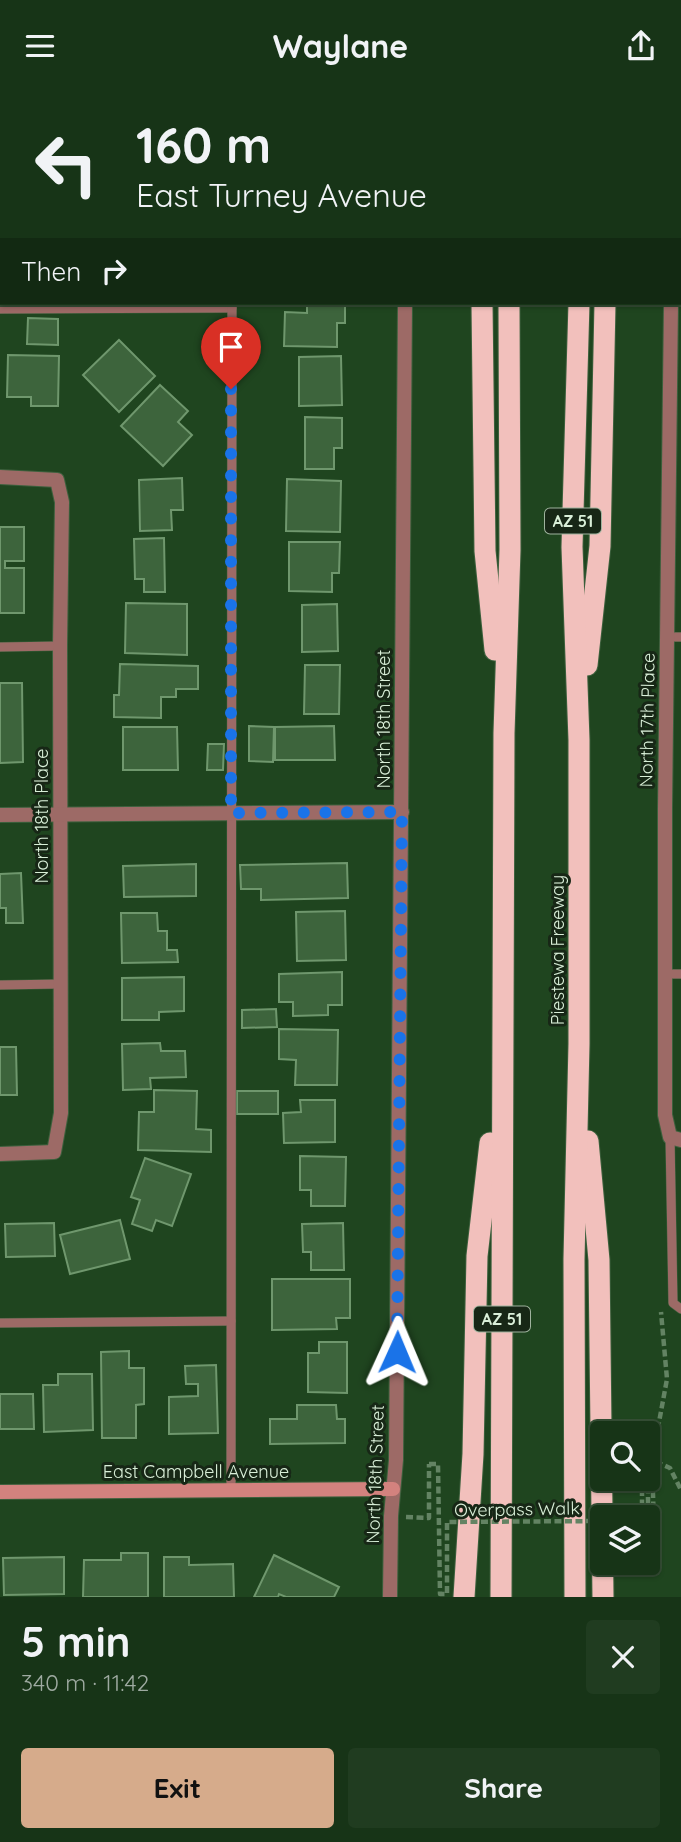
<!DOCTYPE html>
<meta charset="utf-8">
<style>
body{margin:0;font-family:Quicksand,sans-serif;background:#203c20;color:#f1f3f6;height:100vh;display:flex;flex-direction:column;font-size:26px;white-space:nowrap}
*{box-sizing:border-box;margin:0}
p{font-size:23px;color:#9eaaa1}
.icon{flex:none;width:38px;height:38px;fill:none;stroke:currentColor;stroke-width:2;stroke-linecap:round;stroke-linejoin:round}
.map{position:relative;height:1506px;overflow:hidden}
.side{display:flex;flex-direction:column;background:#173417;flex:1}
.side>*{flex:none}
.hud{position:absolute;left:0px;top:0px;width:682px;height:214px;box-shadow:0 2px 5px #0004,0 0 0 2px #364f36;background:#173417;color:#f1f3f6;overflow:hidden}
.buttons{position:absolute;left:590px;top:1330px;display:grid;gap:14px}
.buttons a{display:grid;place-items:center;width:70px;height:70px;border-radius:7px;background:#173417;box-shadow:0 2px 5px #0004,0 0 0 2px #364f36;font-size:35px}
.pin{position:absolute;display:grid;place-items:center;width:60px;height:60px;color:#fff;margin:-72px -30px;border-radius:50% 50% 50% 0;rotate:-45deg;box-shadow:0 0 7px #0007}
.pin .icon{rotate:45deg}
.me{position:absolute;width:77px;margin:-38px;rotate:1deg;stroke-linejoin:round;filter:drop-shadow(0 0 5px #0008)}
.turn{display:flex;align-items:center;gap:24px;height:147px;padding:0 21px;font-size:32px}
.turn .icon{width:91px;height:91px;stroke-width:2.5}
.turn b{display:block;font-size:49px;line-height:60px}
.then{display:flex;align-items:center;height:66px;padding:0 21px;background:#0003;gap:14px;font-size:26px}
.round{display:grid;place-items:center;flex:none;width:74px;height:74px;border-radius:7px;background:#203c20}
.overview{display:flex;align-items:center;justify-content:space-between;height:119px;padding:0 21px}
h1{font-size:42px;font-weight:800;line-height:52px}
.primary-button{display:flex;gap:14px;margin-top:auto;padding:14px 21px}
.primary-button a{flex:1;height:80px;border-radius:7px;background:#d6ab8b;color:#111;font-size:28px;font-weight:800;line-height:80px;text-align:center}
.primary-button a+a{background:#203c20;color:#f1f3f6}
header{display:flex;justify-content:space-between;align-items:center;height:91px;padding:0 21px;background:#173417;font-size:32px;font-weight:800}
.map>svg:first-child{display:block}
</style>
<header><svg class="icon" aria-label="menu" viewBox="0 0 24 24"><path d="M4 6h16M4 12h16M4 18h16"/></svg>Waylane<svg class="icon" aria-label="share" viewBox="0 0 24 24"><path d="M12 15V3M7 8l5-5 5 5M5 13v7h14v-7"/></svg></header>
<div class="map">
<svg width="681" height="1506" viewBox="0 0 681 1506">
<rect width="100%" height="100%" fill="#1f451f"/>
<!-- building -->
<g fill="#3d643c" stroke="#6f976d" stroke-width="2">
<polygon points="146,0 182,0 146,2"/>
<polygon points="283,0 344,0 283,2"/>
<rect x="0" y="105" width="2" height="50"/>
<polygon points="307,212 345,212 345,232 337,232 337,256 284,255 285,221 307,222"/>
<polygon points="28,227 58,228 58,254 27,253"/>
<polygon points="119,249 155,285 119,321 83,284"/>
<polygon points="8,264 59,265 58,315 31,315 31,306 7,306"/>
<polygon points="341,265 342,314 299,315 299,266"/>
<polygon points="160,294 188,320 178,331 192,344 163,375 121,335"/>
<polygon points="305,326 342,327 342,357 334,357 334,378 305,378"/>
<polygon points="182,387 183,419 171,419 172,439 140,440 139,389"/>
<polygon points="287,388 341,390 340,441 286,440"/>
<polygon points="0,436 24,436 24,470 5,470 5,477 24,477 24,522 0,522"/>
<polygon points="164,447 165,501 144,501 144,488 135,488 134,448"/>
<polygon points="289,451 340,451 339,482 332,482 332,501 289,500"/>
<polygon points="126,512 187,513 187,564 125,562"/>
<polygon points="337,513 338,560 302,561 302,514"/>
<polygon points="120,573 198,575 198,598 176,598 176,606 161,606 161,627 114,626 114,604 119,604"/>
<polygon points="305,574 340,574 339,623 304,623"/>
<polygon points="0,592 22,592 23,671 0,672"/>
<polygon points="249,635 274,636 273,671 249,670"/>
<polygon points="334,635 335,669 275,669 275,636"/>
<polygon points="123,636 177,636 178,679 123,679"/>
<polygon points="208,653 224,653 223,679 207,679"/>
<polygon points="347,772 348,807 261,809 261,798 241,798 240,774"/>
<polygon points="196,773 196,805 124,806 123,775"/>
<polygon points="21,782 23,832 6,832 6,817 0,817 0,783"/>
<polygon points="345,820 346,869 297,870 296,821"/>
<polygon points="121,822 157,822 158,840 167,840 167,859 177,859 178,871 122,872"/>
<polygon points="342,881 342,914 328,914 328,924 293,925 293,911 279,911 279,883"/>
<polygon points="184,886 184,920 159,921 159,929 122,929 122,887"/>
<polygon points="276,918 277,936 242,937 242,919"/>
<polygon points="279,938 338,939 337,994 295,994 296,969 279,968"/>
<polygon points="160,952 161,960 185,960 186,986 150,987 151,998 123,999 122,953"/>
<polygon points="0,956 16,956 17,1004 0,1004"/>
<polygon points="154,999 197,1000 196,1038 211,1039 211,1061 138,1059 139,1021 154,1021"/>
<rect x="237" y="1000" width="41" height="23"/>
<polygon points="300,1009 335,1009 335,1051 284,1052 283,1022 301,1021"/>
<polygon points="300,1065 346,1066 345,1115 311,1115 311,1099 300,1099"/>
<polygon points="145,1067 191,1083 172,1135 156,1129 152,1140 132,1133 140,1109 131,1106"/>
<polygon points="120,1129 130,1168 70,1183 60,1144"/>
<polygon points="54,1132 55,1165 6,1166 5,1133"/>
<polygon points="343,1132 344,1179 311,1179 311,1161 303,1161 302,1133"/>
<polygon points="272,1188 350,1188 350,1227 336,1227 337,1238 272,1239"/>
<polygon points="319,1251 347,1251 347,1302 308,1301 308,1262 319,1262"/>
<polygon points="129,1260 129,1277 144,1277 144,1313 136,1314 136,1347 102,1347 101,1261"/>
<polygon points="216,1274 218,1342 169,1343 169,1306 198,1305 198,1293 186,1293 185,1275"/>
<polygon points="58,1283 92,1283 93,1339 44,1341 43,1294 58,1294"/>
<polygon points="0,1303 33,1303 34,1338 0,1338"/>
<polygon points="297,1314 336,1314 337,1328 345,1328 345,1352 270,1353 270,1328 297,1328"/>
<polygon points="121,1462 148,1462 148,1506 83,1506 84,1469 121,1469"/>
<polygon points="274,1464 339,1496 334,1506 286,1506 279,1503 278,1506 254,1506"/>
<polygon points="64,1466 64,1503 4,1504 3,1467"/>
<polygon points="164,1466 189,1466 189,1474 233,1473 234,1506 164,1506"/>
</g>
<g fill="none" stroke-linecap="round" stroke-linejoin="round">
<defs>
<g id="lane">
<polyline points="231,2 231,0"/>
<polyline points="0,218 232,217"/>
<polyline points="667,546 681,546"/>
<polyline points="0,556 60,555"/>
<polyline points="664,883 681,883"/>
<polyline points="0,894 60,893"/>
<polyline points="670,1046 673,1212 681,1218"/>
<polyline points="0,1232 231,1230"/>
<polyline points="231,1399 232,212"/>
</g>
<g id="street">
<polyline points="65,0 65,2"/>
<polyline points="406,2 406,0"/>
<polyline points="0,44 2,44"/>
<polyline points="671,212 665,718 665,1024 670,1046 681,1049"/>
<polyline points="0,386 57,389 62,411 60,555 61,1022 54,1061 0,1063"/>
<polyline points="0,724 402,721"/>
<polyline points="390,1506 391,1425 396,1369 405,212"/>
</g>
<polyline id="secondary" points="0,1401 393,1398"/>
<g id="highway">
<polyline points="478,0 478,2"/>
<polyline points="514,2 514,0"/>
<polyline points="585,2 585,0"/>
<polyline points="614,2 614,0"/>
<polyline points="482,212 485,460 495,559"/>
<polyline points="587,574 600,455 605,212"/>
<polyline points="588,1050 599,1169 603,1506"/>
<polyline points="464,1506 473,1363 477,1165 490,1052"/>
<polyline points="501,1506 504,642 510,459 509,212"/>
<polyline points="575,1506 574,1168 579,953 579,649 572,456 579,212"/>
</g>
</defs>
<!-- lane casing -->
<use href="#lane" stroke="#3d603d" stroke-width="10"/>
<!-- street casing -->
<use href="#street" stroke="#3d603d" stroke-width="16"/>
<!-- secondary casing -->
<use href="#secondary" stroke="#3d603d" stroke-width="16"/>
<!-- highway casing -->
<use href="#highway" stroke="#3d603d" stroke-width="23"/>
<!-- path -->
<g stroke="#638363" stroke-width="4.5" stroke-dasharray="7 3.5" stroke-linecap="butt">
<polyline points="652,1369 667,1288 661,1221"/>
<polyline points="406,1426 429,1427 429,1373"/>
<polyline points="642,1426 642,1398 648,1398 648,1470 655,1470"/>
<polyline points="655,1470 652,1369 670,1377 681,1399"/>
</g>
<!-- lane -->
<use href="#lane" stroke="#9d6a66" stroke-width="9"/>
<!-- street -->
<use href="#street" stroke="#9d6a66" stroke-width="14"/>
<!-- secondary -->
<use href="#secondary" stroke="#d3827e" stroke-width="14"/>
<!-- highway -->
<use href="#highway" stroke="#f2c0bc" stroke-width="21"/>
<!-- path-bridge -->
<polyline stroke="#638363" stroke-width="4.5" stroke-dasharray="7 3.5" stroke-linecap="butt" points="429,1373 438,1373 440,1503 447,1503 447,1431 602,1430"/>
</g>
<g fill="none" stroke-linecap="round" stroke-linejoin="round">
<!-- route -->
<polyline stroke="#1a73e8" stroke-width="12" stroke-dasharray="0 21.6" points="231,298 231,722 402,721 397,1261"/>
</g>
<g text-anchor="middle" dominant-baseline="central" stroke-width="6" stroke-linejoin="round" paint-order="stroke">
<!-- shield labels -->
<g fill="#172716" stroke="#9fb39e" stroke-width="2">
<rect x="545" y="417.5" width="56" height="25" rx="5"/>
<rect x="474" y="1215.5" width="56" height="25" rx="5"/>
</g>
<g font-size="16" font-weight="bold" fill="#d9efd8">
<text x="573" y="430">AZ 51</text>
<text x="502" y="1228">AZ 51</text>
</g>
<!-- street labels -->
<g font-size="18" fill="#d9efd8" stroke="#172716">
<text transform="translate(383 628) rotate(-90)">North 18th Street</text>
<text transform="translate(647 629) rotate(-89)">North 17th Place</text>
<text transform="translate(41 725) rotate(-90)">North 18th Place</text>
<text transform="translate(557 859) rotate(-90)">Piestewa Freeway</text>
<text x="196" y="1380">East Campbell Avenue</text>
<text transform="translate(375 1383) rotate(-88)">North 18th Street</text>
<text transform="translate(517 1418) rotate(-1)">Overpass Walk</text>
</g>
</g>
</svg>
<div class="buttons">
<a><svg class="icon" aria-label="search" viewBox="0 0 24 24"><circle cx="10" cy="10" r="6"/><path d="M15 15l6 6"/></svg></a>
<a><svg class="icon" aria-label="layers" viewBox="0 0 24 24"><path d="M12 4l9 5-9 5-9-5zM3 14l9 5 9-5"/></svg></a>
</div>
<div class="pin" style="left:231px;top:298px;background:#d93025"><svg class="icon" aria-label="arrive" viewBox="0 0 24 24"><path d="M6 21V4h12l-3 4 3 4H6"/></svg></div>
<svg class="me" style="left:397px;top:1261px" viewBox="-20 -20 40 40"><path d="M0-17L14 15 0 8-14 15z" fill="#1a73e8" stroke="#fff" stroke-width="4"/></svg>
<div class="hud">
<div class="turn"><svg class="icon" aria-label="left" viewBox="0 0 24 24"><path d="M17 20v-9H6M10 6l-5 5 5 5"/></svg><div><b>160 m</b>East Turney Avenue</div></div>
<div class="then">Then<svg class="icon" aria-label="right" viewBox="0 0 24 24"><path d="M7 20v-9h11M14 6l5 5-5 5"/></svg></div>
</div>
</div>
<section class="side">
<div class="overview"><div><h1>5 min</h1><p>340 m · 11:42</p></div><a class="round"><svg class="icon" aria-label="close" viewBox="0 0 24 24"><path d="M6 6l12 12M18 6L6 18"/></svg></a></div>
<div class="primary-button"><a>Exit</a><a>Share</a></div>
</section>
